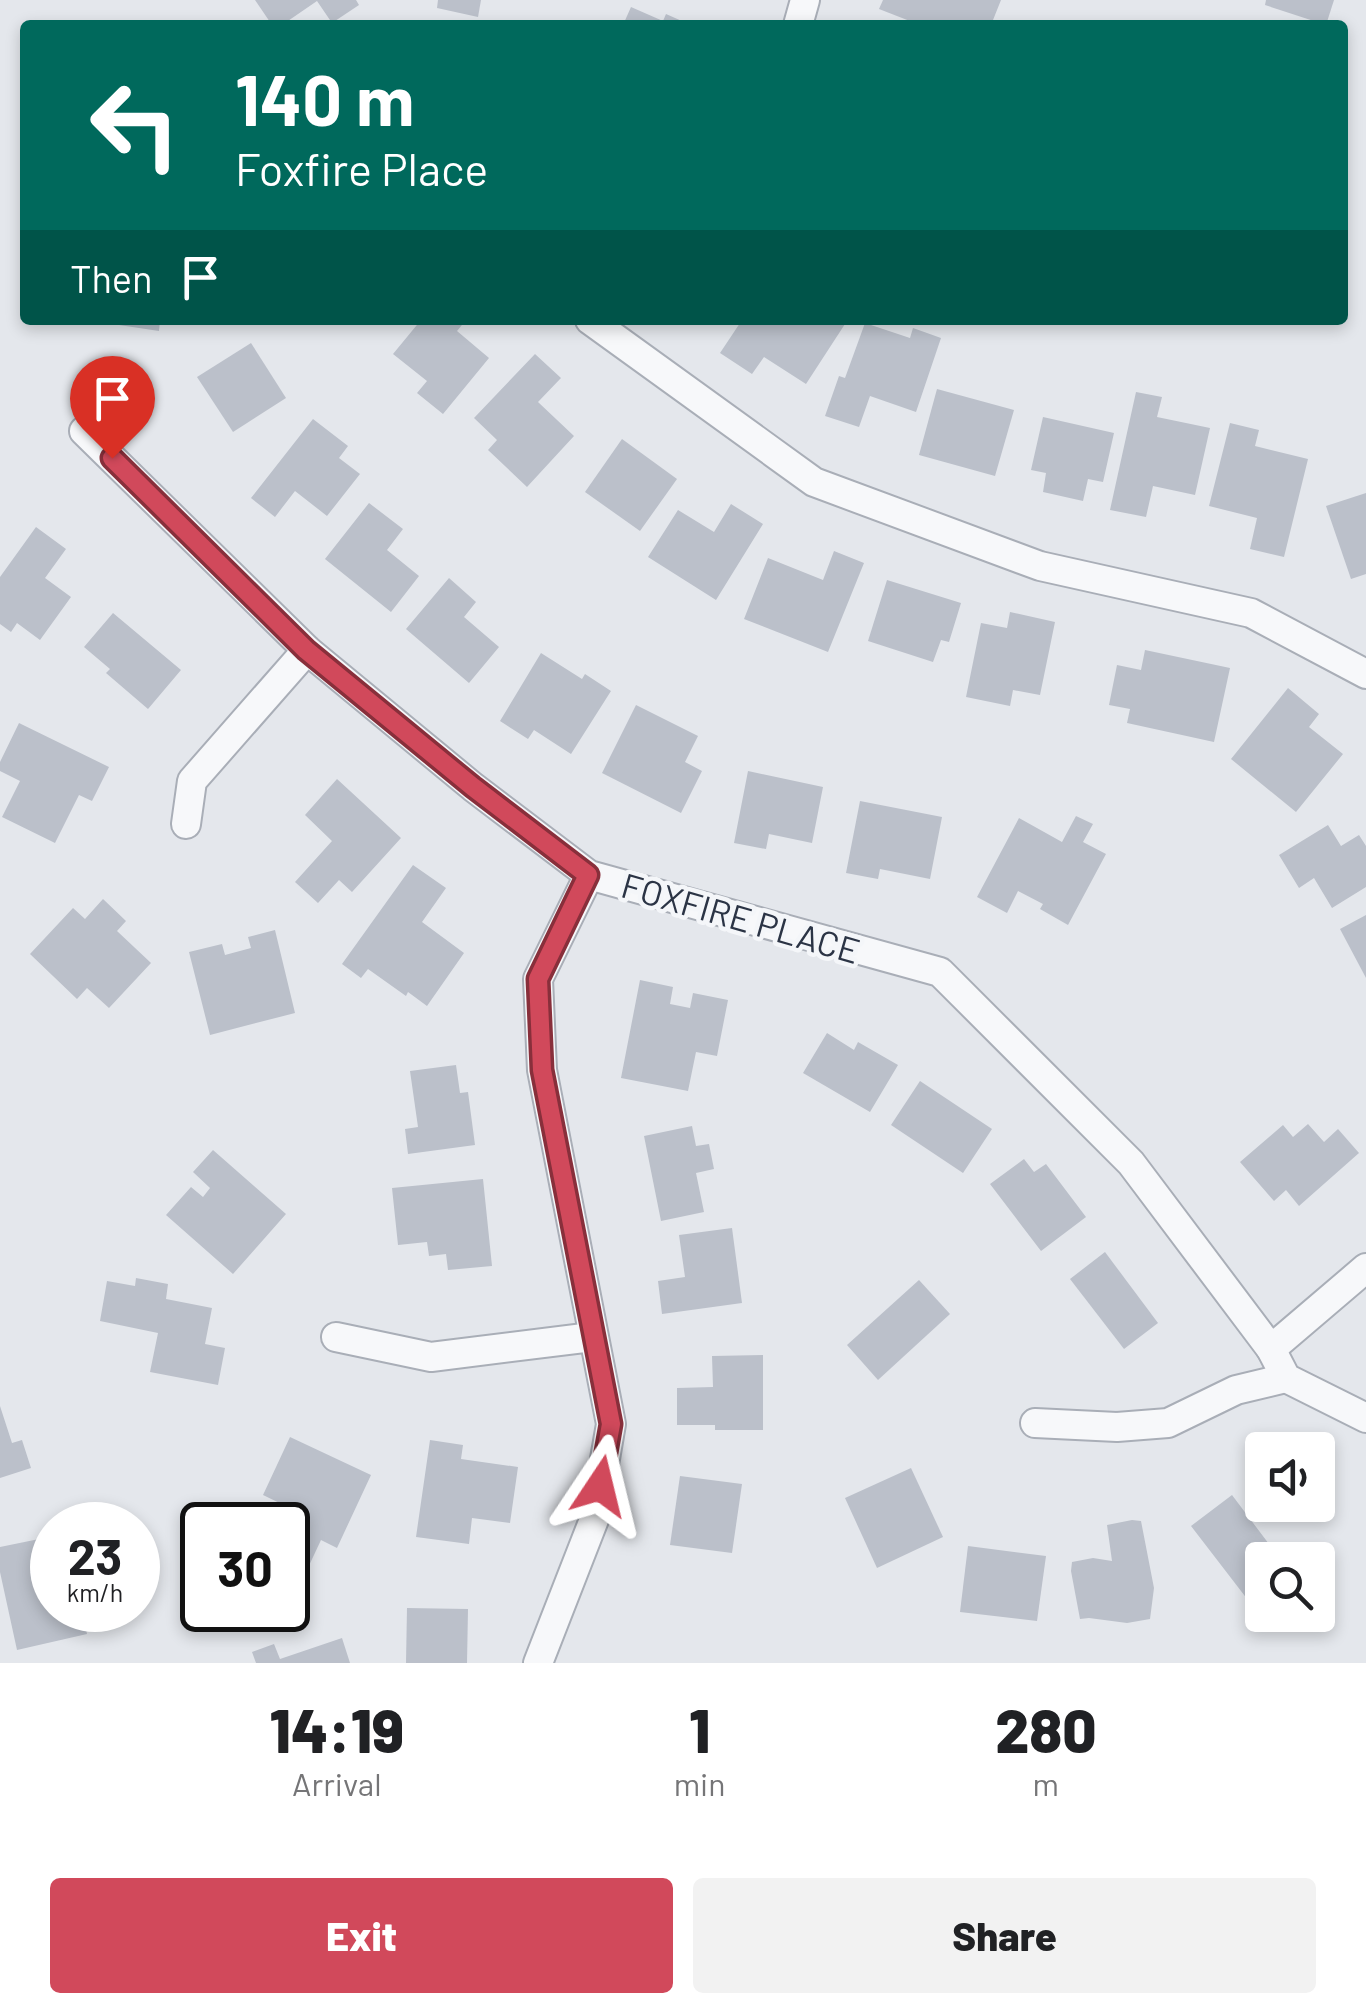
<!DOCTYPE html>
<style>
body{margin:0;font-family:Barlow,sans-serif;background:#f2f2f2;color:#202124;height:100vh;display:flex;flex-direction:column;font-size:38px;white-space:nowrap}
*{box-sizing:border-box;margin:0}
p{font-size:32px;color:#757577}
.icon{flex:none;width:55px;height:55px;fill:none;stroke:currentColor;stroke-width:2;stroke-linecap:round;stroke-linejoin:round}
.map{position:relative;height:1663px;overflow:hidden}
.sheet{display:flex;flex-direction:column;background:#fff;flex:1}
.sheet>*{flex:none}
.guide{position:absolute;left:20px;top:20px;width:1328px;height:305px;border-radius:10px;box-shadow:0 5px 15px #0003;background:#00695c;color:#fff;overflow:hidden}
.fabs{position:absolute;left:1245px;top:1432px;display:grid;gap:20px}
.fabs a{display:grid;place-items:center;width:90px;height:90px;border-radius:10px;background:#fff;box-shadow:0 5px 15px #0003;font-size:50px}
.speed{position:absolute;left:30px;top:1502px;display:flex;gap:20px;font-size:50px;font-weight:700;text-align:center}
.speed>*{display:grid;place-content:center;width:130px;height:130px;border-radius:50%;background:#fff;box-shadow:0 5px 15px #0003;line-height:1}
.speed small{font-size:25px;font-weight:400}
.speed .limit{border:5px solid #111;border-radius:15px;background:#fff;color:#111}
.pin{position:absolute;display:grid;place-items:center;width:85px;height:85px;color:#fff;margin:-102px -42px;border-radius:50% 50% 50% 0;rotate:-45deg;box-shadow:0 0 10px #0007}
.pin .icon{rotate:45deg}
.me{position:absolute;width:110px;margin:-55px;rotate:10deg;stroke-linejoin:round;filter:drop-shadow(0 0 8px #0008)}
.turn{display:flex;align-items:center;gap:35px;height:210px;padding:0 50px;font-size:45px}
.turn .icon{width:130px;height:130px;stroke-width:2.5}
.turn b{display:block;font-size:70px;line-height:85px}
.then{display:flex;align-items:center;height:95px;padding:0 50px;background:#0003;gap:20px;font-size:38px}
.eta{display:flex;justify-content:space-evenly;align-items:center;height:170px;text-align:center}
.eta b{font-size:60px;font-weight:800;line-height:70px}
.button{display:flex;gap:20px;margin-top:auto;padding:20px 50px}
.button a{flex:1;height:115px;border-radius:10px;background:#d1495b;color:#fff;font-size:40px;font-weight:800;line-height:115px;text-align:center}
.button a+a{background:#f2f2f2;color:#202124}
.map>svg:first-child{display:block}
</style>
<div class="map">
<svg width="1366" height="1663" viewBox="0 0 1366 1663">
<rect width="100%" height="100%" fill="#e4e7ec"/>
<!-- building -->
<g fill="#bbc0ca">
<polygon points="255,0 356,0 359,5 332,23 317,1 282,25 272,25"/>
<polygon points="438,0 481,0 478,17 437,8"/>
<polygon points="883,0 1001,0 991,25 920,25 879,9"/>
<polygon points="1266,0 1334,0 1326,25 1265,5"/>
<polygon points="631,7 663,21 666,14 691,25 623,25"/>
<polygon points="99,320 160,320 159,331 99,322"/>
<polygon points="421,320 466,320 457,331 489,358 443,414 417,393 427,381 393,354"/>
<polygon points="742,320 839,320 845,324 806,384 764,357 752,374 720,353"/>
<polygon points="865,323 910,338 913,328 941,338 916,412 870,396 859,427 825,416 839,376 845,378"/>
<polygon points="251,343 286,398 233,432 197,377"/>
<polygon points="535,354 561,378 538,402 574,436 527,487 488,450 497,440 474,418"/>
<polygon points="937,389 1014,410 995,476 919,455"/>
<polygon points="1136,392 1162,397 1157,417 1210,428 1195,495 1153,486 1146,517 1110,510"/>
<polygon points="1043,417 1114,433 1103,482 1088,479 1083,501 1043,492 1046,473 1031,470"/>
<polygon points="313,419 348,446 339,458 360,474 327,516 295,491 275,517 251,498"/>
<polygon points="1230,423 1259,430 1255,446 1308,459 1284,557 1250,549 1257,518 1209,506"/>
<polygon points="622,439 677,479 640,531 585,492"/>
<polygon points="1366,493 1366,574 1351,579 1326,506"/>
<polygon points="369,503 403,529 387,550 419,576 391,612 325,559"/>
<polygon points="731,504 763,524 716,600 648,557 678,510 714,532"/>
<polygon points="36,527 66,549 45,578 71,597 40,640 17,623 11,632 0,624 0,577"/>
<polygon points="834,551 864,563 828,652 744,619 768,558 823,580"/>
<polygon points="449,578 476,602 464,617 499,647 469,683 406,629"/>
<polygon points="887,580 961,603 949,642 941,640 933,662 868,641"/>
<polygon points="1010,612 1055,622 1040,695 1013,690 1010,706 966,697 981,623 1007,628"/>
<polygon points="113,613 181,670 148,709 106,673 110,669 84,647"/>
<polygon points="1145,650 1230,668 1214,742 1127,723 1130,709 1109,705 1117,665 1141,670"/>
<polygon points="541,653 582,679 585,674 611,691 571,754 534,730 528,739 500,721"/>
<polygon points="1288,688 1319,714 1309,727 1343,754 1296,812 1231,759"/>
<polygon points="636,705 698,736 685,762 702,771 681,813 602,773"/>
<polygon points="19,723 109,767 92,801 79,795 55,843 2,817 20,781 0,771 0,762"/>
<polygon points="748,771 823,787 812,843 769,834 766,849 734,843"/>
<polygon points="337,779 401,838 352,892 339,880 318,903 295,882 332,841 305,815"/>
<polygon points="860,801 942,817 930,879 880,869 878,879 846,873"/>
<polygon points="1076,816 1093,824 1083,842 1106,854 1068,925 1040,909 1043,904 1018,891 1007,913 977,897 1019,818 1062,842"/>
<polygon points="1328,825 1341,846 1359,835 1366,846 1366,887 1332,908 1314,878 1299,888 1279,855"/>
<polygon points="413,865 446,888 422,922 464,953 427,1006 408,992 406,996 368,969 361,978 342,964"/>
<polygon points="103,899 126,921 117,931 151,963 109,1008 87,988 77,999 30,954 73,908 85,919"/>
<polygon points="1366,915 1366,978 1340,929"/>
<polygon points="275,930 295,1013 210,1035 189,952 222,944 225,955 251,948 248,937"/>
<polygon points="640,980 673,987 670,1004 690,1008 693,993 728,1000 717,1056 696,1052 688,1091 621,1078"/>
<polygon points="827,1033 854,1050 858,1042 898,1065 870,1112 803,1073"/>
<polygon points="456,1065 460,1093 468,1092 475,1145 408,1154 405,1129 418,1127 410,1071"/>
<polygon points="920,1081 992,1129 963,1173 891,1125"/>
<polygon points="1308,1124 1324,1142 1338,1129 1359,1153 1299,1206 1286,1190 1274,1201 1240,1162 1283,1125 1293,1137"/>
<polygon points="692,1126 696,1146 709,1144 714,1169 696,1173 704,1212 661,1221 644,1136"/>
<polygon points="213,1150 286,1214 233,1274 166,1215 191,1187 203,1197 210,1188 193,1172"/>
<polygon points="1024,1159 1034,1172 1046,1164 1086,1217 1041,1251 990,1184"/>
<polygon points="483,1179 492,1266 448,1270 446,1254 429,1256 427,1242 398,1245 392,1188"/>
<polygon points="732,1228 742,1303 662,1314 658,1281 685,1277 679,1235"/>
<polygon points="1105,1252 1158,1323 1124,1349 1070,1279"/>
<polygon points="136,1278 168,1284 166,1299 212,1308 205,1344 225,1348 218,1385 150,1372 158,1333 100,1321 107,1281 135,1286"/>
<polygon points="919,1280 950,1314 878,1380 847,1345"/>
<polygon points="763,1355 763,1430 715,1430 715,1425 677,1425 677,1388 713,1387 712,1356"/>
<polygon points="0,1406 12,1443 22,1440 31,1468 0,1478"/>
<polygon points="290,1437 371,1475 337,1548 321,1540 306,1572 288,1563 288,1523 294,1510 263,1495"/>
<polygon points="430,1440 463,1445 461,1459 518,1467 510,1523 472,1518 469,1544 416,1537"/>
<polygon points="911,1468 943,1537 877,1568 845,1498"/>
<polygon points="680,1476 742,1484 732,1553 670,1545"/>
<polygon points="1232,1495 1281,1560 1262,1560 1262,1600 1260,1597 1251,1604 1191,1526"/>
<polygon points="1132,1520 1141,1521 1154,1588 1150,1619 1127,1623 1089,1618 1080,1619 1071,1571 1072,1562 1093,1558 1112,1561 1107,1525"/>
<polygon points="44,1538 46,1548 52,1547 52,1610 82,1610 87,1634 17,1650 0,1572 0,1547"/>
<polygon points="968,1546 1046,1556 1037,1621 960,1612"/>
<polygon points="407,1608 468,1609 467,1663 406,1663"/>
<polygon points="342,1638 350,1663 256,1663 252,1652 274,1644 280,1659"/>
</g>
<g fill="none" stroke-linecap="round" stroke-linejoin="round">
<defs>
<g id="minor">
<polyline points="798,25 805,0"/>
<polyline points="590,320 814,482 1040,566 1251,613 1366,674"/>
<polyline points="84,431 307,650 473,787 589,875 940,972 1131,1163 1271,1349 1286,1378 1366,1418"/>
<polyline points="186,824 192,781 307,650"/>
<polyline points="336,1337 431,1357 592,1337"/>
<polyline points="1271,1349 1366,1268"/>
<polyline points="1035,1423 1117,1427 1168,1423 1236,1390 1286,1378"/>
<polyline points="538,1663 595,1517 611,1424 542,1070 538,979 589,875"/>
</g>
</defs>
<!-- minor casing -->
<use href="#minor" stroke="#a9aeb7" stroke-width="32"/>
<!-- minor -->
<use href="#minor" stroke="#f7f8fa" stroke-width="28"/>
</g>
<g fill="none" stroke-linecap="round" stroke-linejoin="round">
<defs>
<polyline id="route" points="112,458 306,650 473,787 588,875 538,979 542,1070 611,1424 600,1486"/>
</defs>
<!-- route casing -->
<use href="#route" stroke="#882f3b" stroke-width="25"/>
<!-- route -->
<use href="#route" stroke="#d1495b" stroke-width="18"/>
</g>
<g text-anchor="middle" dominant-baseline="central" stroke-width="9" stroke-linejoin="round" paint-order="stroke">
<!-- street labels -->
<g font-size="35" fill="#2b3445" stroke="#f4f6f9">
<text transform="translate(741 917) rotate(16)">FOXFIRE PLACE</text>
</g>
</g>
</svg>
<div class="fabs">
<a><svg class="icon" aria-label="sound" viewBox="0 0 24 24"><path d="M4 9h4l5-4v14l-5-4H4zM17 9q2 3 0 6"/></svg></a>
<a><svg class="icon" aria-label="search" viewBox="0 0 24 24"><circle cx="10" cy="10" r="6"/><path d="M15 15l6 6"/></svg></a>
</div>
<div class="speed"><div>23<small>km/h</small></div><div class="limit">30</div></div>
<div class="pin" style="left:112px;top:458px;background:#d93025"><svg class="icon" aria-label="arrive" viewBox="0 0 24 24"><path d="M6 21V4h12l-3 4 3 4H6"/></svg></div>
<svg class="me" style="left:600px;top:1486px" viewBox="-20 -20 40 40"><path d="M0-17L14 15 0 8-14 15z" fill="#d1495b" stroke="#fff" stroke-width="4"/></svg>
<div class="guide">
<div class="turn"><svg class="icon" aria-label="left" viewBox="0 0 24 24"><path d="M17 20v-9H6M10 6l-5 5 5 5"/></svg><div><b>140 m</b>Foxfire Place</div></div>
<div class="then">Then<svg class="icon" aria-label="arrive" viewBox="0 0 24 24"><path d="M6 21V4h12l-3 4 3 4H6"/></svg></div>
</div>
</div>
<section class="sheet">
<div class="eta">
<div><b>14:19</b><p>Arrival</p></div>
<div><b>1</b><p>min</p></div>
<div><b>280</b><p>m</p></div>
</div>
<div class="button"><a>Exit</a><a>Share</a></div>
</section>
